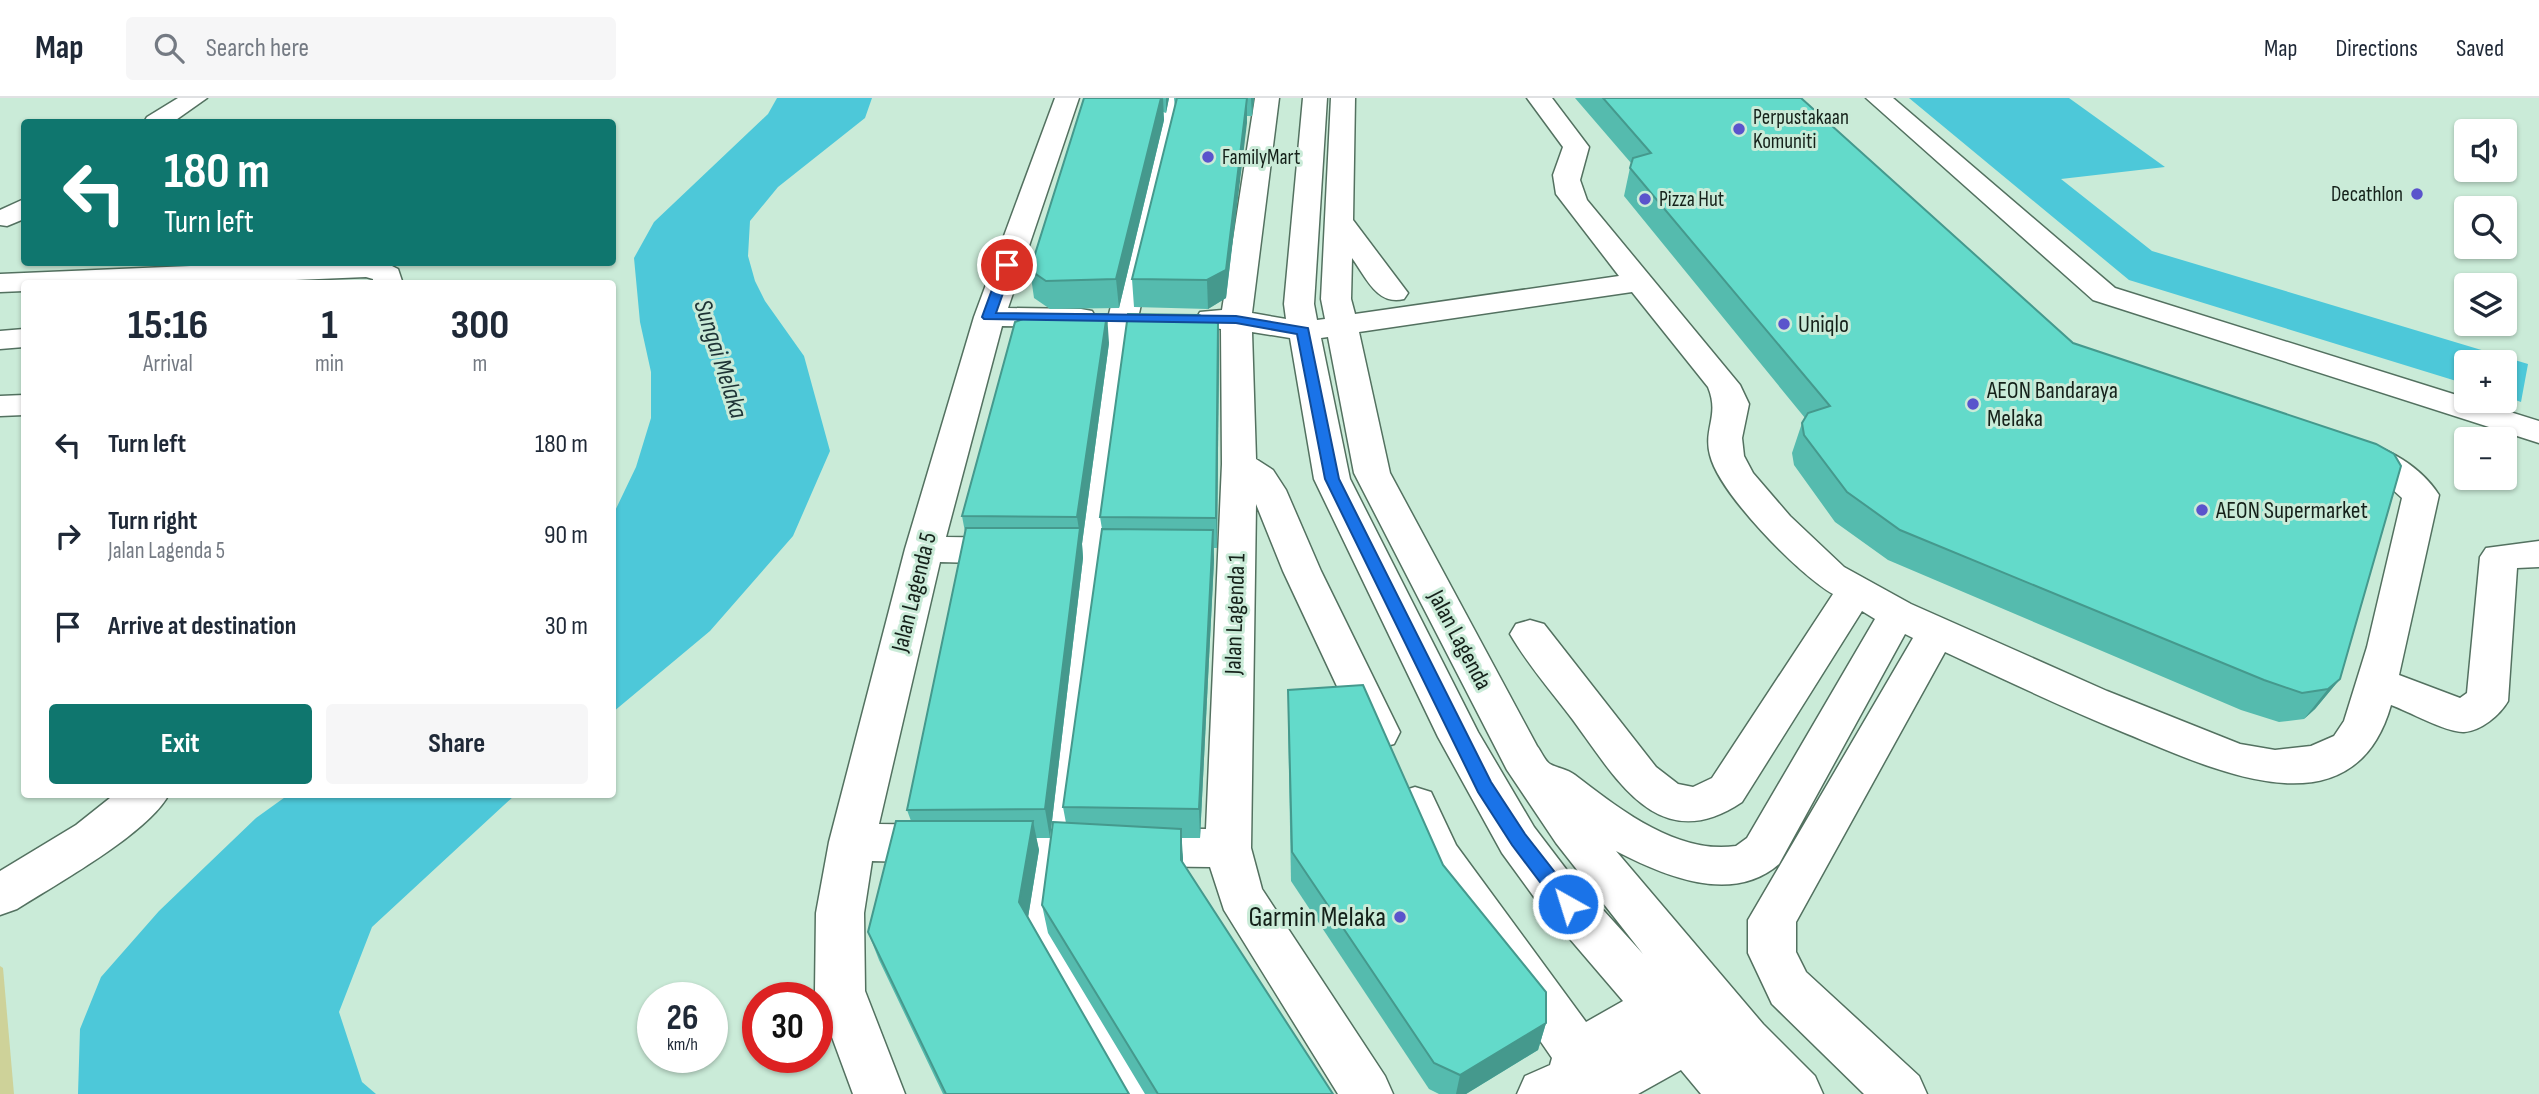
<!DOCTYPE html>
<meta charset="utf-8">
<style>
body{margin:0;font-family:"Sofia Sans Condensed",sans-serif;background:#f6f6f7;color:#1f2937;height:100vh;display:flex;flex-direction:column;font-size:26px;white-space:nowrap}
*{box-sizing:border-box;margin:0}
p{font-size:23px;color:#747a83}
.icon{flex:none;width:38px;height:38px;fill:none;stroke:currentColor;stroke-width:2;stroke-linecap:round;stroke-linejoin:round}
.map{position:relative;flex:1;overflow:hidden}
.details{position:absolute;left:21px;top:182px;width:595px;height:518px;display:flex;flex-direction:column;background:#fff;border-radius:7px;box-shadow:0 2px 5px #0004}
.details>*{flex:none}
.banner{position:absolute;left:21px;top:21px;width:595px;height:147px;border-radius:7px;box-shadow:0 2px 5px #0004;background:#0f766e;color:#fff;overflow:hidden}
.buttons{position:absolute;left:2454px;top:21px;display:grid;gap:14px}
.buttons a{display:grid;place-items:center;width:63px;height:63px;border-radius:7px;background:#fff;box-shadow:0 2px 5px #0004;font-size:35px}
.speed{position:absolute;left:637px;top:884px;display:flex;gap:14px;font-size:35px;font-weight:700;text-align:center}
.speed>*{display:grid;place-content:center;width:91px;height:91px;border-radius:50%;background:#fff;box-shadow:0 2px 5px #0004;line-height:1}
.speed small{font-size:18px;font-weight:400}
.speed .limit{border:10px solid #d22;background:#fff;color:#111}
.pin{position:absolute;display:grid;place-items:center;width:60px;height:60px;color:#fff;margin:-30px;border:4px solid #fff;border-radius:50%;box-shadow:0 2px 7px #0007}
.me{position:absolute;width:77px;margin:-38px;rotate:321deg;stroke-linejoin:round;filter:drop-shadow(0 0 5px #0008)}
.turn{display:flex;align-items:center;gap:24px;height:147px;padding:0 28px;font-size:32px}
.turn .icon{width:91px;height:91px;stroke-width:2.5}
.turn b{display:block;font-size:49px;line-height:60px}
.eta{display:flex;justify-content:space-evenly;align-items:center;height:119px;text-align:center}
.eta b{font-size:42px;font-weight:700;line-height:49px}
.primary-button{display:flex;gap:14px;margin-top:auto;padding:14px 28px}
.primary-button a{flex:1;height:80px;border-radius:7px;background:#0f766e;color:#fff;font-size:28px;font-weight:700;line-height:80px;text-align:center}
.primary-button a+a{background:#f6f6f7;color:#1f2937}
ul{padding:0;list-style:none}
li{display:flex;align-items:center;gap:21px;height:91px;padding:0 28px}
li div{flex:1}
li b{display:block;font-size:26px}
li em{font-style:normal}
header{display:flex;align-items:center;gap:42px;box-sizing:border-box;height:98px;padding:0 35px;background:#fff;border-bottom:2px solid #e0e1e3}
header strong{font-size:33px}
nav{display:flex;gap:38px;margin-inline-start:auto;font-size:24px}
.search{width:490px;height:63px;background:#f6f6f7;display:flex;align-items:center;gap:18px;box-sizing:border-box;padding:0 24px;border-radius:7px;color:#747a83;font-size:26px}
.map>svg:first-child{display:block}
</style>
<header>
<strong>Map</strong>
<div class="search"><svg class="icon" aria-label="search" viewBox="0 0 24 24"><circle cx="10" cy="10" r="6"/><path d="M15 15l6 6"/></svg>Search here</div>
<nav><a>Map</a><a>Directions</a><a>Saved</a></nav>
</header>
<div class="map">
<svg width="2539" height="996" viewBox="0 0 2539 996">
<rect width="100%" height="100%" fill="#caebd8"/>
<!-- green -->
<polygon fill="#ced299" points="0,868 3,870 14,996 0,996"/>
<!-- water -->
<g fill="#4dc8d9">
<polygon points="777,0 872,0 865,20 778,89 750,123 748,158 755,183 765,203 804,258 830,353 793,438 710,533 613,614 613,417 636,369 651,320 651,274 640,224 634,160 654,124 768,16"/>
<polygon points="1909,0 2069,0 2165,69 2061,81 2152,153 2528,266 2521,304 2504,298 2504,264 2466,264 2466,286 2129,182"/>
<polygon points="288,697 515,697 372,829 339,914 362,984 376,996 78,996 80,931 101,879 159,813 256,720"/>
</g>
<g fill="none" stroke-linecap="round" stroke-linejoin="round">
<defs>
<g id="minor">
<polygon points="178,0 207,0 173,24 144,24 147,19"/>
<polygon points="1055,0 1079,0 1008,210 1081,211 1092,213 1096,220 1092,227 1081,229 1002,228 946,439 1015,440 1028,444 1034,453 1028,462 1015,466 940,464 879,726 944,727 960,733 967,746 960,759 944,765 872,763 864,815 865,893 905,996 853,996 815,893 816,815 829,744 905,451 974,219"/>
<polygon points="1163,0 1187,0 1138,220 1077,749 1062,833 1156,996 1102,996 1014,835 1031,749 1108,220"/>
<path d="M1255 0H1279L1252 215 1286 221 1284 206 1303 0H1327L1314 206 1317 222 1325 221 1321 201 1331 0H1355L1353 122 1408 195 1404 201C1377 208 1366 179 1352 160L1351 201 1355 216 1619 178 1556 96 1553 77 1563 49 1527 0H1552L1589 49 1580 82 1587 102 1740 287 1749 306 1742 340 1744 358 1753 375 1790 418 1844 469 1911 506 2107 593 2240 646 2275 652 2311 648 2334 638 2344 623 2367 549 2402 400 2372 373 2340 362 2335 354 2340 346C2374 337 2421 368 2439 397L2399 577 2460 600 2467 595 2480 459 2486 450 2539 443V469L2517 470 2508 603C2500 617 2481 633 2464 634 2447 635 2408 613 2391 607 2353 741 2211 670 2125 635 2064 610 2005 582 1945 554L1796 824V854L1806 874 1919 978 1927 996H1864L1772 906 1748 855V822L1913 540 1905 536 1779 766C1732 807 1664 778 1616 753L1763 926 1815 978 1823 996H1701L1681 972 1638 996H1517L1525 978 1550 967 1552 960 1424 774 1393 707 1399 694 1415 689 1431 694 1456 747 1586 924 1623 903 1534 799 1502 755 1438 639 1314 381 1290 240 1252 234 1256 361 1273 372 1286 392 1321 473 1400 634 1394 646 1379 650 1364 646 1283 473 1256 406 1251 750 1262 791 1385 978 1393 996H1338L1224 812 1210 769 1130 768 1114 762 1107 749 1114 736 1130 730 1206 731 1222 366 1221 231 1200 228 1196 221 1200 214 1222 212ZM1632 194 1708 289C1720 318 1703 330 1710 357 1719 395 1798 476 1833 496L1712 680 1693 689 1678 686 1656 669 1544 526 1530 522 1516 526 1510 536C1528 567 1552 594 1573 622 1617 682 1659 760 1742 704L1862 513 1875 521 1747 740 1736 748C1677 757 1618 710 1575 677 1567 671 1557 670 1550 666 1545 663 1541 653 1537 648L1390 375 1359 234ZM1328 239 1354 375 1507 672 1556 745 1643 856 1566 771 1534 729 1478 634 1350 381 1321 240Z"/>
<polygon points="1866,0 1893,0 2115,190 2466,300 2466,303 2475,303 2539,323 2539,345 2093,202"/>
<polygon points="24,101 24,121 7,128 0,127 0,112"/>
<polygon points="284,164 384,164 398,171 403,186 373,186 373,181 366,179 205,186 24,186 24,193 0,194 0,176"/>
<polygon points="24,231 24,249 0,251 0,233"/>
<polygon points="24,297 24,317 0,318 0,298"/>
<path d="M115 696H169C149 735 55 787 17 811L0 817V773L76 727Z"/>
</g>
</defs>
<!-- minor casing -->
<use href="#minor" stroke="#537160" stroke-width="3"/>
<!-- minor -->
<use href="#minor" fill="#fff" fill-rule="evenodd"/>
</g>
<!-- wall -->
<g fill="#55bbae">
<polygon points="1084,0 1169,0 1166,15 1163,14 1164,22 1119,210 1050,211 1034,200 1030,172"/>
<polygon points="1174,0 1254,0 1252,18 1247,18 1226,200 1208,211 1134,209 1132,181 1175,10"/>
<polygon points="1575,0 1801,0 2340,581 2315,611 2304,621 2279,624 2241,612 1888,462 1835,424 1794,367 1792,355 1802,325 1805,320 1624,98 1631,65"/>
<polygon points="1218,225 1219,254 1217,450 1214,450 1214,462 1200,740 1181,740 1183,765 1333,996 1145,996 1048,835 1042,807 1066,725 1063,709 1102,431 1100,419"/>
<polygon points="1109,245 1082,446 1083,460 1050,740 1036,740 1039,752 1028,819 1129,996 943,996 879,862 868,834 911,723 907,712 965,434 962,418"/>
<polygon points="1288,592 1443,767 1546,925 1538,952 1466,996 1439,996 1429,991 1291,783 1288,622"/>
</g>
<!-- shaded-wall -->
<g fill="#45998d">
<polygon points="1161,0 1163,0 1164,22 1119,210 1116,181"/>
<polygon points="1166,0 1169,0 1166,15"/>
<polygon points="1247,0 1247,25 1226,200 1208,211 1207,182"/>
<polygon points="1251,0 1254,0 1252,18"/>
<polygon points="1107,216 1109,245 1082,446 1083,460 1050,740 1045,711 1079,432 1077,419"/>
<polygon points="1218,225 1219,254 1217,450 1216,420"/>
<polygon points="1213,432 1214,462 1200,740 1199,711"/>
<polygon points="2340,581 2315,611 2304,621 2328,591"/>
<polygon points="1033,723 1039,752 1026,832 1019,804"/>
<polygon points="1181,731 1183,760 1183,790 1181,762"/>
<polygon points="1546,925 1538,952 1466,996 1456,996 1460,977"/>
</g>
<!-- building -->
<g fill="#63daca" stroke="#45998d" stroke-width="2">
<polygon points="1084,0 1161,0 1116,181 1046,183 1030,172"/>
<polygon points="1177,0 1247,0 1226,172 1207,182 1132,181"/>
<polygon points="1603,0 1801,0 2073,245 2376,346 2394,356 2401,368 2340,581 2328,591 2302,595 2264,582 1900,432 1847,394 1804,337 1802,325 1808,315 1830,308 1630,70 1633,60 1651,55"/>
<polygon points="1036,216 1107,216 1077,419 962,418 1015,224"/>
<polygon points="1128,216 1199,217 1218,225 1216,420 1100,419"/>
<polygon points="966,430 1080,430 1045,711 907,712"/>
<polygon points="1102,431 1213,432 1199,711 1063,709"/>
<polygon points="1363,587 1443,767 1546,894 1546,925 1460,977 1434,965 1292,754 1288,592"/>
<polygon points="896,723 1033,723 1019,804 1129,996 946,996 868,834"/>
<polygon points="1053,724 1181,731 1181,762 1333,996 1158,996 1042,807"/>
</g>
<!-- route -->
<polygon fill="#1a73e8" stroke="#114b97" stroke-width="2" points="1007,164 1013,167 996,215 1236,218 1308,230 1339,381 1491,684 1525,736 1575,800 1578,806 1575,812 1568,814 1561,812 1512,747 1478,694 1325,381 1297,236 1236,225 984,221 982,219 1001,167"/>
<!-- markers -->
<g fill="#5a54cc" stroke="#caebd8" stroke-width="2.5">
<circle cx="1739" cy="31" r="7"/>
<circle cx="1208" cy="59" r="7"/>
<circle cx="2417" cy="96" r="7"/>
<circle cx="1645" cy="101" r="7"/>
<circle cx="1784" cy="226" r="7"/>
<circle cx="1973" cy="306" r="7"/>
<circle cx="2202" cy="412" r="7"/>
<circle cx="1400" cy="819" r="7"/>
</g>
<g text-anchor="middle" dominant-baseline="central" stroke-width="6" stroke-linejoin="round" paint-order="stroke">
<!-- far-poi labels -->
<g font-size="21" fill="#15211a" stroke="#caebd8" text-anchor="start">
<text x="1753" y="19">Perpustakaan<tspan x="1753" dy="24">Komuniti</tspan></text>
<text x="1222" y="59">FamilyMart</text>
<text x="2403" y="96" text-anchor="end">Decathlon</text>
<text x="1659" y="101">Pizza Hut</text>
</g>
<!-- poi labels -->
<g font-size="24" fill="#15211a" stroke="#caebd8" text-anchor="start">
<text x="1798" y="226">Uniqlo</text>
<text x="1987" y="292">AEON Bandaraya<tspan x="1987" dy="28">Melaka</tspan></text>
<text x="2216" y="412">AEON Supermarket</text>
</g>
<!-- street labels -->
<g font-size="24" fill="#15211a" stroke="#caebd8">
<text transform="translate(914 494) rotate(-76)">Jalan Lagenda 5</text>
<text transform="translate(1235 516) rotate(-88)">Jalan Lagenda 1</text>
<text transform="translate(1460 542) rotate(62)">Jalan Lagenda</text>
</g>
<!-- water labels -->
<g font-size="26" font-style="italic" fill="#1e3336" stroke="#caebd8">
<text transform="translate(720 261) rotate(72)">Sungai Melaka</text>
</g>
<!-- near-poi labels -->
<g font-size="28" fill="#15211a" stroke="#caebd8" text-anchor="end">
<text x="1386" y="819">Garmin Melaka</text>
</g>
</g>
</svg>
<div class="buttons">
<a><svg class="icon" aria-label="sound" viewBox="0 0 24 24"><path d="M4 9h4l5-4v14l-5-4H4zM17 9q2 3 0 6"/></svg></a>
<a><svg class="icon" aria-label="search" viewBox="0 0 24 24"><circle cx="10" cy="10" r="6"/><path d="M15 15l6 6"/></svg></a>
<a><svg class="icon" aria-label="layers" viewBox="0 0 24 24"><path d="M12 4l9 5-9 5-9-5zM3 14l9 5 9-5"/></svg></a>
<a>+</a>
<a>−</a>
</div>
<div class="speed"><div>26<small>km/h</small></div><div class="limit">30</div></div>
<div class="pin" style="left:1007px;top:167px;background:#d93025"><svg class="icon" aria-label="arrive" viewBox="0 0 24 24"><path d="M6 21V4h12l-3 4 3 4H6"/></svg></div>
<svg class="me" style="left:1568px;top:806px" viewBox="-20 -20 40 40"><circle r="17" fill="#1a73e8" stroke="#fff" stroke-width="3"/><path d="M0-11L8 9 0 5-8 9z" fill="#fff"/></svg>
<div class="banner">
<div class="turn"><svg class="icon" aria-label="left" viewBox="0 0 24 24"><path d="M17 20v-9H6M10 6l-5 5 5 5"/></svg><div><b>180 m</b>Turn left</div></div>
</div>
<section class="details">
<div class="eta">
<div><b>15:16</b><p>Arrival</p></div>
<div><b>1</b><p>min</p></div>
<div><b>300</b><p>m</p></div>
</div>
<ul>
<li><svg class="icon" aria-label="left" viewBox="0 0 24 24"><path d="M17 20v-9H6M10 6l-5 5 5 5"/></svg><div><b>Turn left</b></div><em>180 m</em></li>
<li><svg class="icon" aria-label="right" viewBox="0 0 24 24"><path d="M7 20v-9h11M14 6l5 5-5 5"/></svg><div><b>Turn right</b><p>Jalan Lagenda 5</p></div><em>90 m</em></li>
<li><svg class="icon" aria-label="arrive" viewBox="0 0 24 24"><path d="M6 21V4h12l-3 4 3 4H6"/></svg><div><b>Arrive at destination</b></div><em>30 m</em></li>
</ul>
<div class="primary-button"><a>Exit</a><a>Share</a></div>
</section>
</div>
